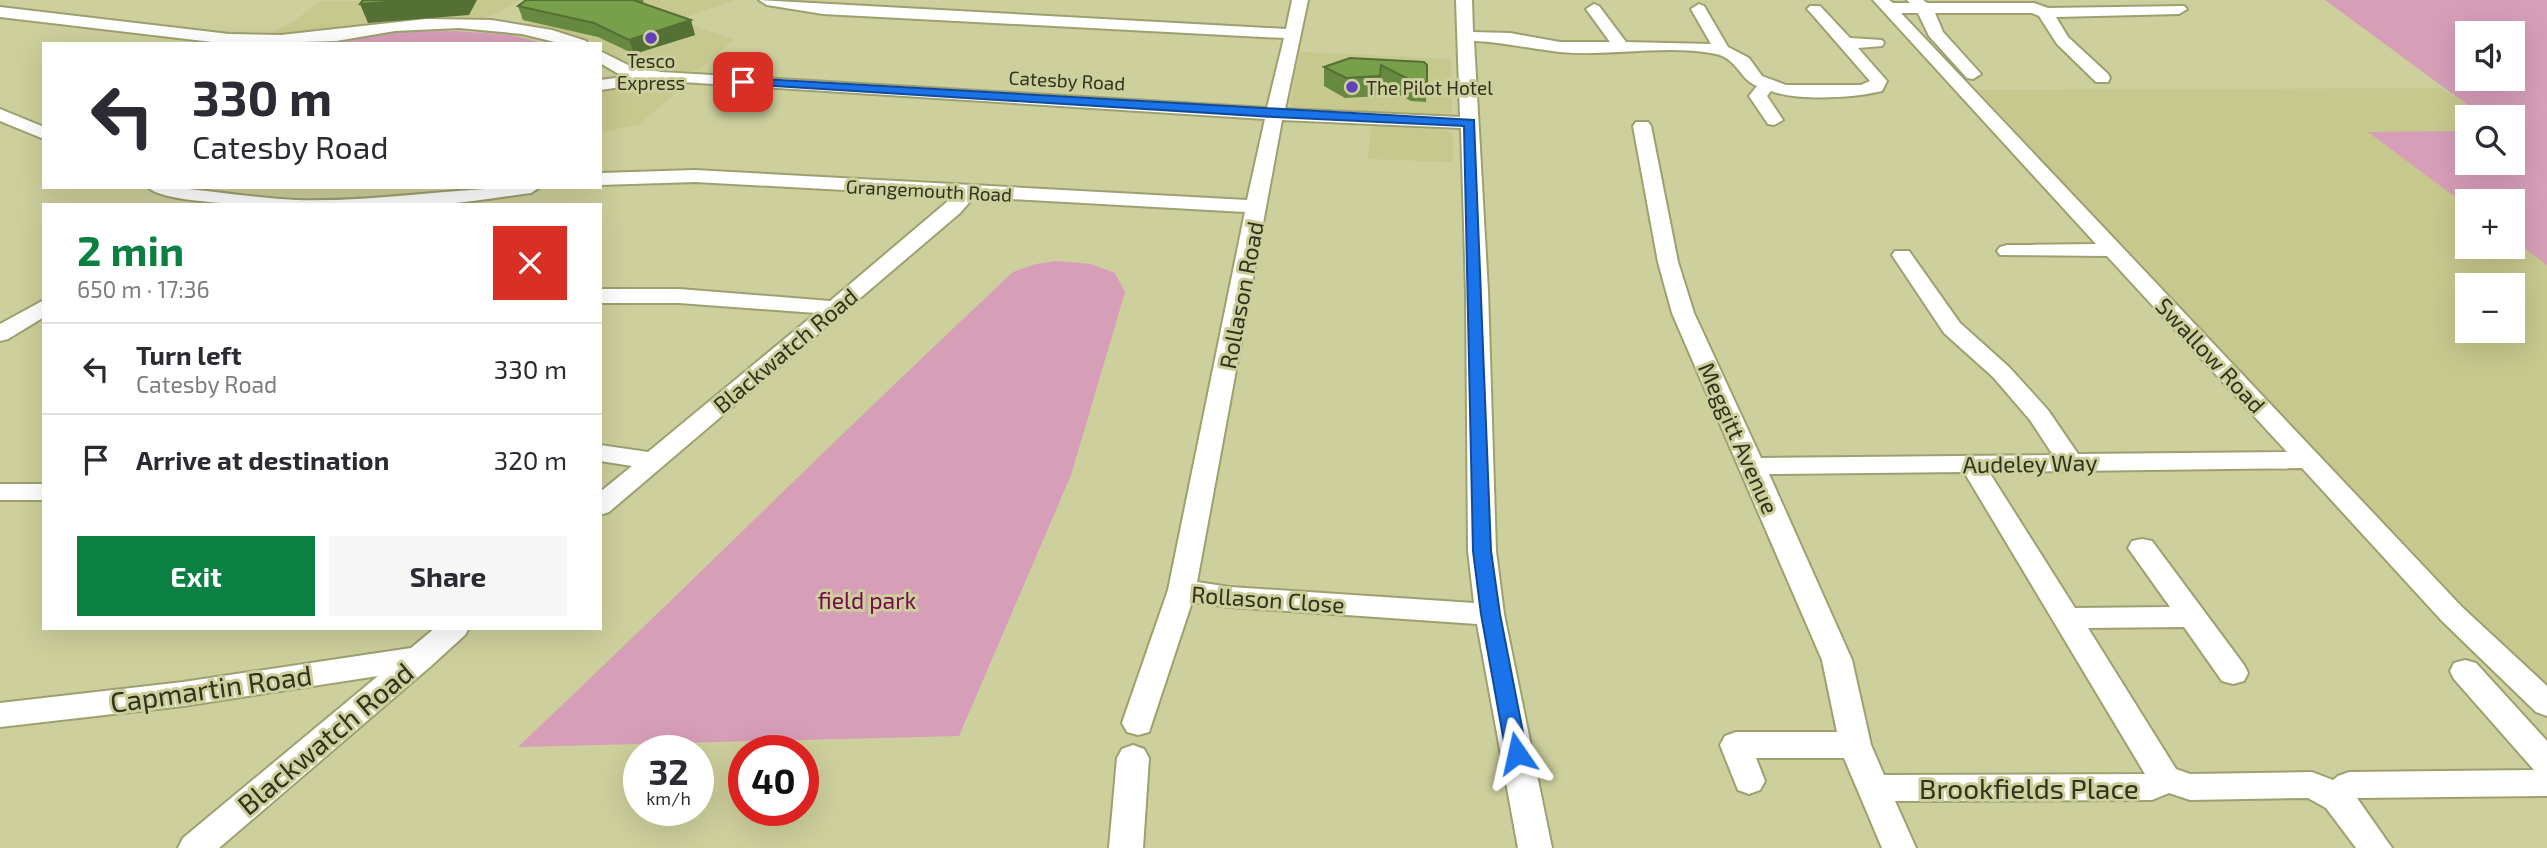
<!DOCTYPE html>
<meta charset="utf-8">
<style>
body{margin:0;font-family:"Exo 2",sans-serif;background:#f7f7f7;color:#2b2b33;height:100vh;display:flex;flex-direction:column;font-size:26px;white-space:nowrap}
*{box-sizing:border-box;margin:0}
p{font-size:23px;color:#7c7c81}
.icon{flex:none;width:38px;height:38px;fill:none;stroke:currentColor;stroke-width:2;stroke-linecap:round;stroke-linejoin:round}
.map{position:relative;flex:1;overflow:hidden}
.drawer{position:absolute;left:42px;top:203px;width:560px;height:427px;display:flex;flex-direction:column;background:#fff;border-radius:0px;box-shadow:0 7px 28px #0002}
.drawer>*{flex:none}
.banner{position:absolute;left:42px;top:42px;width:560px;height:147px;border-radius:0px;box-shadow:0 7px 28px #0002;background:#fff;color:#2b2b33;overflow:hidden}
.fabs{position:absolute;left:2455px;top:21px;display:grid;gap:14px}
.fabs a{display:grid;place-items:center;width:70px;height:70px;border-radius:0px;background:#fff;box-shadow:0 7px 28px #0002;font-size:35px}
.speed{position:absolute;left:623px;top:735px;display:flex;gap:14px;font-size:35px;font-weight:700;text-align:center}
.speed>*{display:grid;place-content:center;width:91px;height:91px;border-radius:50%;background:#fff;box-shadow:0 7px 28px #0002;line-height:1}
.speed small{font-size:18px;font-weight:400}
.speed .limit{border:10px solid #d22;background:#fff;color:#111}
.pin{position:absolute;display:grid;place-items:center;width:60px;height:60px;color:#fff;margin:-30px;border-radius:14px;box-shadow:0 4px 10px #0006}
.me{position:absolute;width:77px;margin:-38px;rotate:349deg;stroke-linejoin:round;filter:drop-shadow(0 0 5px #0008)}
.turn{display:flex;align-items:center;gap:24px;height:147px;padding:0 35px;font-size:32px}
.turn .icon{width:91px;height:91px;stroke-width:2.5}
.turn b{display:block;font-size:49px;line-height:60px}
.round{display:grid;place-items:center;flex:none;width:74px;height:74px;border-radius:0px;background:#f7f7f7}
.head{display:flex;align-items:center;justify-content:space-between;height:119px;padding:0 35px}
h1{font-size:42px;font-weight:700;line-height:52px;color:#0b8043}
.primary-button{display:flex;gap:14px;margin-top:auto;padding:14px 35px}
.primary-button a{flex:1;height:80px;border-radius:0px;background:#0b8043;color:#fff;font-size:28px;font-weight:700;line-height:80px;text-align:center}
.primary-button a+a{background:#f7f7f7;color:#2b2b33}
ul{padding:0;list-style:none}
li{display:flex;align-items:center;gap:21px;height:91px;padding:0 35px;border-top:2px solid #e1e1e2}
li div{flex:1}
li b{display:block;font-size:26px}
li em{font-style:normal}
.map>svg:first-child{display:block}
</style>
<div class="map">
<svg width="2547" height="848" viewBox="0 0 2547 848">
<rect width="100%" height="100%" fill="#cdcf9c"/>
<!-- built -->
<g fill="#c6c88d" fill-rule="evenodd">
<polygon points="520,0 500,12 480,19 263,38 293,22 321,1"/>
<polygon points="546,0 734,0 679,20 734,40 697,71 672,71 636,65 619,59 600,48 600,44 523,21 520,18"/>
<polygon points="1300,52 1451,59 1452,111 1444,116 1294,107 1290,104"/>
<polygon points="656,84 684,85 639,125 600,132 600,91"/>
<path d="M2441 88 2484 117H2468L2467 131 2369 133 2467 206 2468 247H2513V240L2547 265V693L2053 177 1976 92 1963 90ZM2468 285H2513V331H2468Z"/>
<polygon points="1371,126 1446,130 1453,136 1453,162 1368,159"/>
</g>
<!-- green -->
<g fill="#d79eb8" fill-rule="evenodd">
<path d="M2325 0H2547V265L2513 240V201H2468L2467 206 2368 132 2467 131 2468 163H2513V117H2484ZM2468 33H2513V79H2468Z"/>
<path d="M456 31 512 35 548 44H330C367 28 416 32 456 31Z"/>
<path d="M1056 261 1091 264 1115 273 1125 292 1071 475 959 736 518 747C684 590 846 428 1013 272L1036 264Z"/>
</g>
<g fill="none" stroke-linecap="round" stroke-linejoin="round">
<defs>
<g id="minor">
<path d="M759 0 1286 29 1292 0H1308L1285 109 1460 117 1456 0H1472L1473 32 1510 33 1560 42H1610L1586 9 1594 4 1599 6 1626 42 1711 44 1691 9 1699 4 1704 6 1728 47 1749 58 1762 76 1786 85H1861L1870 81 1810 12 1807 9 1810 6H1820L1850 38 1882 40 1884 43 1882 46 1858 48 1887 81 1882 91C1854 98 1798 101 1771 91L1767 96 1783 120 1774 125 1768 124 1749 96 1757 86C1740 80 1738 59 1716 54 1664 44 1611 57 1560 52 1531 49 1503 42 1474 41L1488 291 1496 551 1504 614 1552 848H1518L1477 624 1230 607 1192 602 1149 732 1138 735 1127 732 1122 723 1168 590 1245 212 974 197 960 213 609 512 600 515V492L632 466 600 461V445L648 452 816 313 679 303H600V289H679L830 301 954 196 695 182 600 185V173L695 170 1247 200 1265 119 651 80 643 84 600 90V80L631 76 617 73 600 63V51L628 65 661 72 1267 108 1284 38 823 14 767 5ZM1282 120 1461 128 1466 291 1468 551 1474 603 1230 587 1197 582Z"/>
<path d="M1873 0H1889L1893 3H1910L1907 0H1923L1927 3H2034L2048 8 2184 6 2187 9 2179 14 2056 17 2068 37 2108 74 2110 78 2108 82H2096L2057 44 2039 16 2032 13H1935L1943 32 1981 74 1973 79 1967 78 1929 36 1918 13H1901L2462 607 2547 686V716L2536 712 2442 621 2302 468 1989 472 2075 608 2170 607 2128 548 2132 541 2142 539 2152 541 2244 665 2248 673 2244 681 2233 684 2222 681 2184 627 2088 628 2176 769 2190 774 2312 772 2333 780 2338 776 2349 772 2534 770 2454 679 2450 671 2454 663 2465 660 2476 663 2547 741V796L2357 798 2392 848H2356L2326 808 2308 798 2190 800 2169 793 2152 800 1895 801 1916 848H1882L1844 758H1756L1765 781 1760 790 1749 794 1738 790 1720 745 1725 736 1736 732H1837L1822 660 1672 313 1658 262 1633 126 1636 122H1648L1651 126 1678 262 1694 313 1761 458 2053 455 2030 420 1993 377 1944 333 1892 255 1895 251H1909L1960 323 2009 367 2048 410 2078 454 2287 452 2107 256 2000 255 1997 251 2000 247 2007 245 2096 244ZM1964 472 2145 774 1884 775 1871 745 1852 660 1769 474Z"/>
<polygon points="0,7 229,34 281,35 426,19 491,20 552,30 586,41 588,44 563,44 522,34 459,28 395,31 336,41 229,44 0,17"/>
<polygon points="0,109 44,127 44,139 0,121"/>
<path d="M148 187C197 187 246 198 296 200 378 202 459 187 540 187L531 193C499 197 467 203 435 205 393 206 168 212 148 187Z"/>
<polygon points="44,300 44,317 8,339 0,341 0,324"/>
<rect x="0" y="484" width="44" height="16"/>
<polygon points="435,628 469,628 465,635 431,666 219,848 178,848 183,838 378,676 183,706 0,727 0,703 183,682 411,648"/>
<polygon points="1133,745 1144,749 1149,758 1143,848 1109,848 1117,758 1122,749"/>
</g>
</defs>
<!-- minor casing -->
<use href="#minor" stroke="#9ea06f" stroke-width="4"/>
<!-- minor -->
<use href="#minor" fill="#fff" fill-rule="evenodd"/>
</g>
<!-- wall -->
<g fill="#678a40">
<polygon points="526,0 643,0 644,4 695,35 634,54 598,37 523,20 518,6"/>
<polygon points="1424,62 1427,82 1426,102 1411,101 1380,85 1380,96 1345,98 1324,86 1324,67"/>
</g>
<!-- shaded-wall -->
<g fill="#547034">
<polygon points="413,0 477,0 469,15 368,23 360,4"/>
<polygon points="691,20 695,35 634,54 629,40"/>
</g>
<!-- building -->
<g fill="#78a04b" stroke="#547034" stroke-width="2">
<polygon points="363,0 413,0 360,4"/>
<polygon points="526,0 633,0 691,20 629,40 594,23 518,6"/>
<polygon points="1350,58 1424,62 1427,65 1427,82 1412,81 1381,65 1380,76 1346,78 1324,67"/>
</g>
<!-- route -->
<polygon fill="#1a73e8" stroke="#114b97" stroke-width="2" points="743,78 1474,120 1491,551 1500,614 1527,753 1524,759 1517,761 1509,759 1506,753 1481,614 1473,551 1464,126 1274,117 740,84 740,79"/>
<!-- markers -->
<g fill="#6141b9" stroke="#cdcf9c" stroke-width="2.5">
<circle cx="651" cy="38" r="7"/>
<circle cx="1352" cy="87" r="7"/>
</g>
<g text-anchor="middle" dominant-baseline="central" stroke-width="6" stroke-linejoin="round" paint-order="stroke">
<!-- far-poi labels -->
<g font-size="19" fill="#32321e" stroke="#cdcf9c">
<text x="651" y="60">Tesco<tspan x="651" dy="22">Express</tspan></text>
<text x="1366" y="87" text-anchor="start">The Pilot Hotel</text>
</g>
<!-- far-street labels -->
<g font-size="19" fill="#32321e" stroke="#cdcf9c">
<text transform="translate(1067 80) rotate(3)">Catesby Road</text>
<text transform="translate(929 190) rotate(3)">Grangemouth Road</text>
</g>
<!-- street labels -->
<g font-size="23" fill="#32321e" stroke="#cdcf9c">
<text transform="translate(1241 295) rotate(-79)">Rollason Road</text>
<text transform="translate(785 350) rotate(-40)">Blackwatch Road</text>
<text transform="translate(2211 355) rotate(47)">Swallow Road</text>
<text transform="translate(1739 438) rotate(66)">Meggitt Avenue</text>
<text transform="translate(2030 463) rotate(-1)">Audeley Way</text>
<text transform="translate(1268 599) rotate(4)">Rollason Close</text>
</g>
<!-- park labels -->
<g font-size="23" fill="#78074e" stroke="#cdcf9c">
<text x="867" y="600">field park</text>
</g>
<!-- near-street labels -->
<g font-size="28" fill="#32321e" stroke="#cdcf9c">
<text transform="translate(211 688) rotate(-8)">Capmartin Road</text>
<text transform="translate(325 738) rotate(-40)">Blackwatch Road</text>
<text x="2029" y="788">Brookfields Place</text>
</g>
</g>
</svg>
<div class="fabs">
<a><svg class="icon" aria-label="sound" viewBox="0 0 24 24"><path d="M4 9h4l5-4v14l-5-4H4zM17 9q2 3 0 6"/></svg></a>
<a><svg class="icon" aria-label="search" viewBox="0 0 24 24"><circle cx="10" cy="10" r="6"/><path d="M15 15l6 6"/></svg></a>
<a>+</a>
<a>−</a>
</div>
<div class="speed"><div>32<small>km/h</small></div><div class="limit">40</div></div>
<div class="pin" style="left:743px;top:82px;background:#d93025"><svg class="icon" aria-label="arrive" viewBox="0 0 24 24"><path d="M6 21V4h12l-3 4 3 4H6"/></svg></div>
<svg class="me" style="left:1517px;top:753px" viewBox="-20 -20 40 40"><path d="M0-17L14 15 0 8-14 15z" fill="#1a73e8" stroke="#fff" stroke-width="4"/></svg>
<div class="banner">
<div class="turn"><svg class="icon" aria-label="left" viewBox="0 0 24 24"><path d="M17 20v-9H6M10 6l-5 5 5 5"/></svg><div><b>330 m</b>Catesby Road</div></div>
</div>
<section class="drawer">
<div class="head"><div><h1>2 min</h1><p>650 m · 17:36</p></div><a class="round" style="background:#d93025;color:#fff"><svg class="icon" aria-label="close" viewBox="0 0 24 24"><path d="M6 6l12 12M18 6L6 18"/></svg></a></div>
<ul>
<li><svg class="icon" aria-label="left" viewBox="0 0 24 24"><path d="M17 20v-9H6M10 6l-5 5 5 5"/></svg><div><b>Turn left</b><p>Catesby Road</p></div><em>330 m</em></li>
<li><svg class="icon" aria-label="arrive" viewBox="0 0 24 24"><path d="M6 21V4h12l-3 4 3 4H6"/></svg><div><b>Arrive at destination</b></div><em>320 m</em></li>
</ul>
<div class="primary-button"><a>Exit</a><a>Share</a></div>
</section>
</div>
